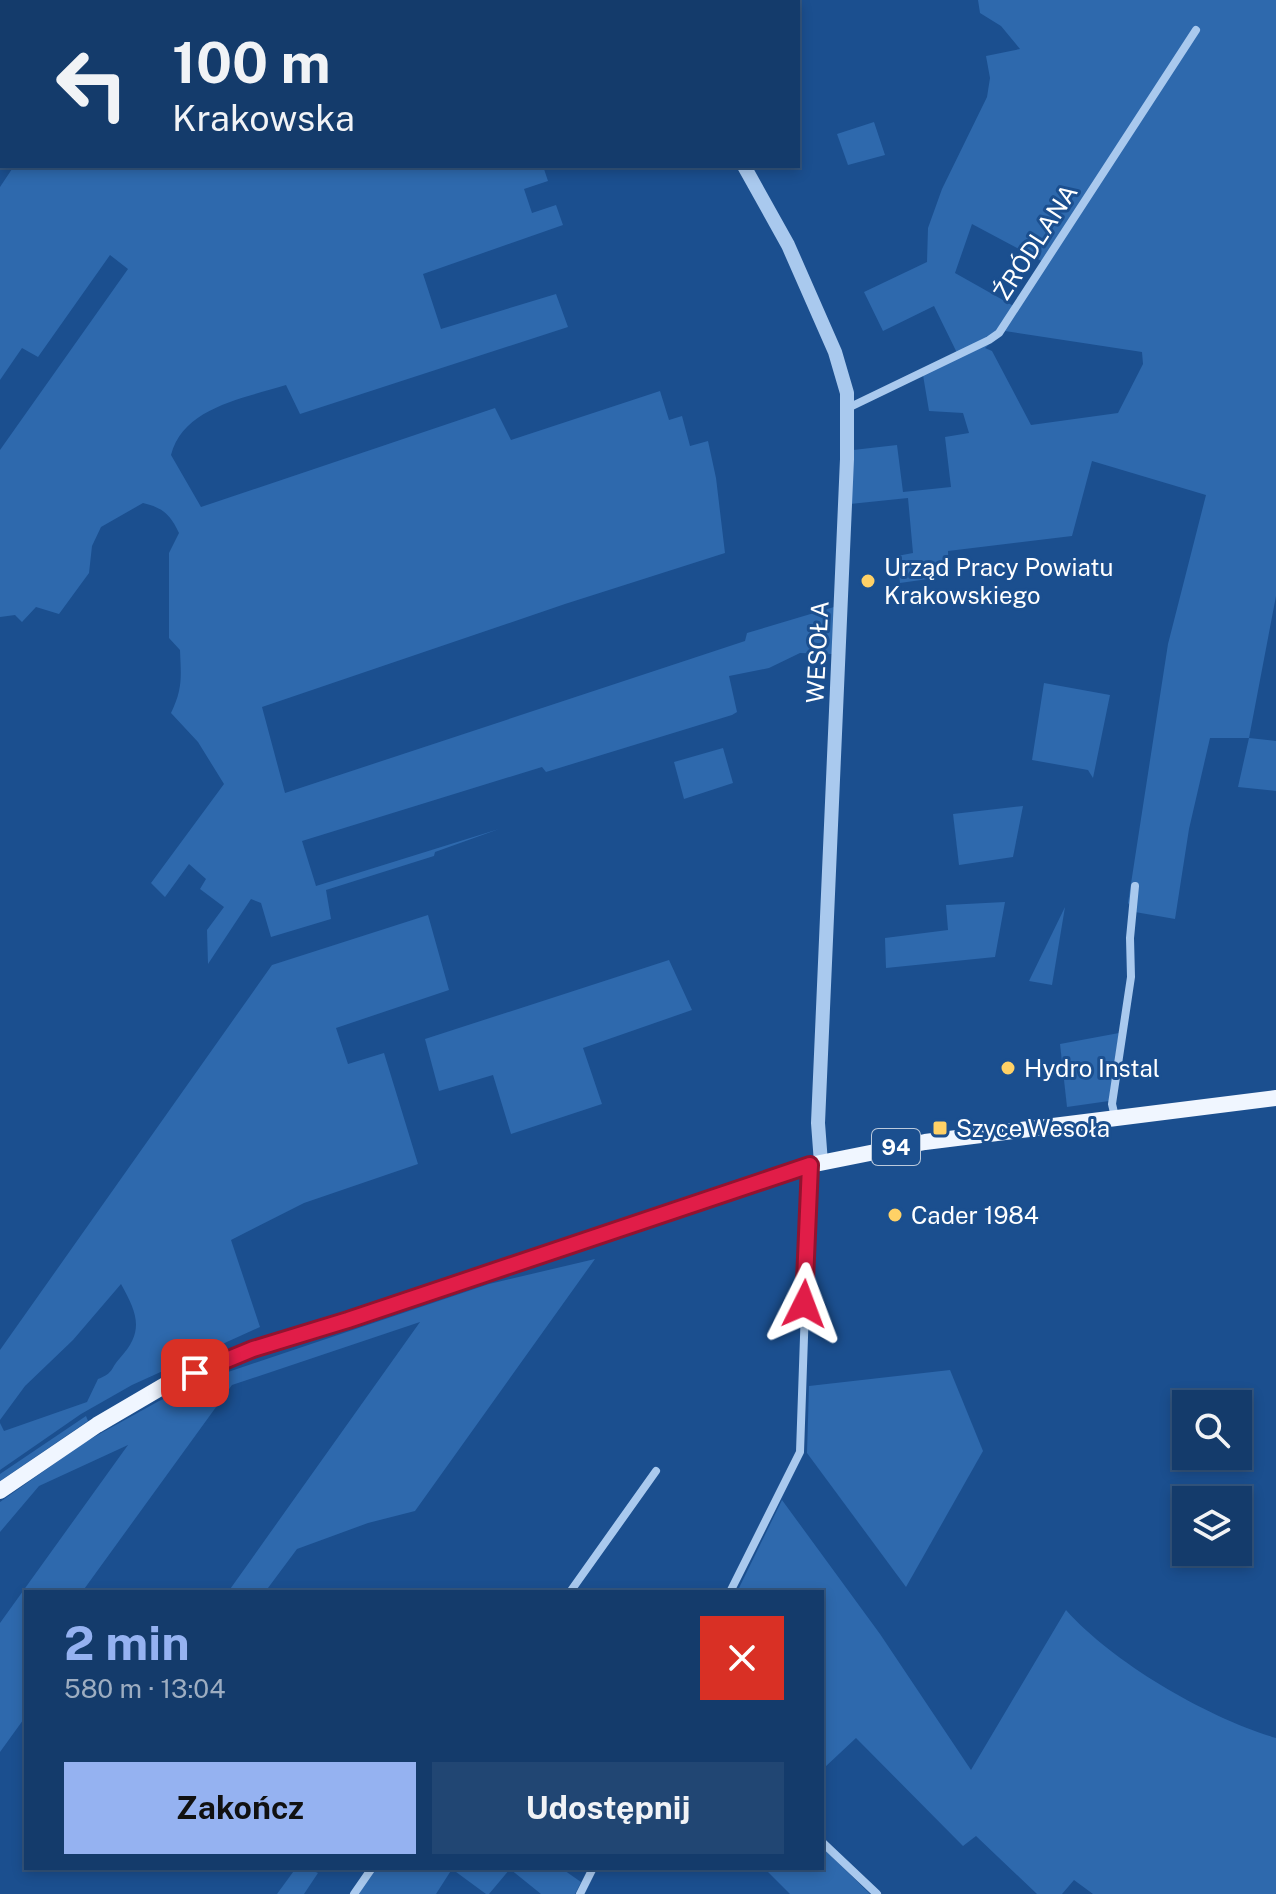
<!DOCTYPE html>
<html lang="pl">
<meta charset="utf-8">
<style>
body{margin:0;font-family:"Public Sans",sans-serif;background:#214673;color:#f1f3f6;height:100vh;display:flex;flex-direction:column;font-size:30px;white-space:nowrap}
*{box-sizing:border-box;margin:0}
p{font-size:26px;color:#9dadc1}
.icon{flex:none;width:44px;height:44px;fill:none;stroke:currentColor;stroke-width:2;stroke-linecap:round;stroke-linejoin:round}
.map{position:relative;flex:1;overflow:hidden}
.panel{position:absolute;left:24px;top:1590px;width:800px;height:280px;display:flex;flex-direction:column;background:#143b6b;border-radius:0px;box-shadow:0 4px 12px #0003,0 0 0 2px #33557e}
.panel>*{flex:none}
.banner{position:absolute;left:0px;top:0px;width:800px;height:168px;box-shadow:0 4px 12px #0003,0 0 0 2px #33557e;background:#143b6b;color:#f1f3f6;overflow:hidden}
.fabs{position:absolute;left:1172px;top:1390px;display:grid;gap:16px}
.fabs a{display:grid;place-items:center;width:80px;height:80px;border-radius:0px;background:#143b6b;box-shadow:0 4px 12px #0003,0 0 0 2px #33557e;font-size:40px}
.pin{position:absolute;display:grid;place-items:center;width:68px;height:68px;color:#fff;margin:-34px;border-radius:16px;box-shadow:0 4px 12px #0006}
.me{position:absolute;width:88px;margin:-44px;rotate:3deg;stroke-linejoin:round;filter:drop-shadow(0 0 6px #0008)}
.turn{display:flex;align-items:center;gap:28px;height:168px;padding:0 40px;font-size:36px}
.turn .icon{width:104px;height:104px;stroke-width:2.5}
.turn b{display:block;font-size:56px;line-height:68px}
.round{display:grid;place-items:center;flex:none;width:84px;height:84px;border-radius:0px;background:#214673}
.overview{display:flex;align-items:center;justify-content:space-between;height:136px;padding:0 40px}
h1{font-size:48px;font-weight:700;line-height:60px;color:#95b2f1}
.action{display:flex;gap:16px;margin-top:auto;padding:16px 40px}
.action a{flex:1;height:92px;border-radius:0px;background:#95b2f1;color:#111;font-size:32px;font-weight:700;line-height:92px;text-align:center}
.action a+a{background:#214673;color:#f1f3f6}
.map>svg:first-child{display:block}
</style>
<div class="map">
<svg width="1276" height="1894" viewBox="0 0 1276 1894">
<rect width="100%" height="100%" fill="#1b4f8f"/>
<!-- green -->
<g fill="#2e69ad" fill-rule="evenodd">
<path d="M978 0H1276V596L1249 738 1276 741V791L1238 787 1249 738H1210L1189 829 1175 919 1135 912 1128 903 1168 644 1206 495 1092 461 1072 536 948 551 949 576 900 583 897 556 913 553 908 498 850 504 853 450 897 445 903 492 951 487 945 437 969 433 963 413 929 411 923 375 959 357 934 306 883 331 864 292 927 262 928 228 942 189 987 97 990 78 986 56 1020 49 1001 26 980 13ZM972 224 1047 264 1019 309 955 273ZM1005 331 1142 352 1143 364 1118 413 1031 425 992 351 985 348Z"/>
<polygon points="874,122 885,155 848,165 837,134"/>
<path d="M14 166H543L548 181 524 189 532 213 556 205 563 225 423 274 441 329 556 294 568 327 300 414 286 385C245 398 183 407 171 455L201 507 495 408 511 440 660 391 669 420 682 416 690 446 708 441 716 478 725 553 565 604 262 707 285 793 745 641 747 633 834 607 832 654 800 653 769 668 729 676 737 712 732 715 546 772 542 767 302 841 316 886 499 829 435 852 434 856 326 890 331 919 271 937 261 903 251 899 208 964 207 930 224 907 200 889 206 879 189 864 165 897 151 883 224 784 198 742 171 713C183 688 181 677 180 650L169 638V553L179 533C170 514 163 508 143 503L101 527 92 546 89 573 59 614 36 607 22 622 15 615 0 617V450L128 269 110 255 38 357 22 348 0 380V187Z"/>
<polygon points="1044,683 1110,695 1093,778 1088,770 1032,760"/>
<polygon points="723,748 733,783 684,799 674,762"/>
<polygon points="1023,806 1013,857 959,865 953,814"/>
<polygon points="1005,902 995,957 886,968 885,938 948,930 946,905"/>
<polygon points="1065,907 1052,985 1029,981"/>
<path d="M428 915 449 990 336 1028 348 1064 384 1053 418 1164 304 1203 231 1240 260 1327 132 1385 81 1414 0 1470V1423L4 1431 87 1402 98 1379C114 1373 110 1369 120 1358 145 1331 137 1313 121 1284L73 1340 25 1386 0 1420V1350L272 965Z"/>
<polygon points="669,960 692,1010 583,1048 602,1104 511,1134 493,1075 439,1091 425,1039"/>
<polygon points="1119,1033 1109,1101 1067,1107 1060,1044"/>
<polygon points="595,1259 415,1511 368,1523 297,1549 265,1592 228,1592 420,1322 232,1385 82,1592 26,1592 26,1716 0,1752 0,1623 128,1445 39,1486 0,1532 0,1502 85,1442 159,1401 228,1372 489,1284"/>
<polygon points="950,1370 983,1451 906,1587 807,1453 809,1386"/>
<polygon points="86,1416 88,1421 0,1481 0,1474"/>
<path d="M782 1500 880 1634 971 1770 1066 1610C1113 1663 1208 1718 1276 1738V1894H1093L1074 1880 1062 1894H1037L976 1836 963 1846 856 1738 824 1768 822 1766V1592H737Z"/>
<polygon points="822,1847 870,1894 790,1894 764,1868 822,1868"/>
<polygon points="296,1868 307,1868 318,1873 304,1894 277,1894"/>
<polygon points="375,1868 561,1868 581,1882 575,1894 541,1894 510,1869 489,1894 486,1894 452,1869 436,1894 356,1894"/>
</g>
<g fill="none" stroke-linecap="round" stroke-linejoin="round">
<!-- minor -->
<g stroke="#a9c9ee" stroke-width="8">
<polyline points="848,408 989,340 999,333 1196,30"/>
<polyline points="1115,1117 1112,1104 1131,977 1130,938 1135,886"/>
<polyline points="570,1592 656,1471"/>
<polyline points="730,1592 800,1452 810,1165"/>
<polyline points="822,1842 877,1894"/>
<polyline points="354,1894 372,1868"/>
<polyline points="580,1894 593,1868"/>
</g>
<!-- tertiary -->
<g stroke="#a9c9ee" stroke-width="14">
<polyline points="708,0 708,2"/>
<polyline points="744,166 788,245 835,352 847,393 847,459 818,1123 821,1163"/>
</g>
<!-- primary -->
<polyline stroke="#f0f6ff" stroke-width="16" points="0,1491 97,1425 167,1384 253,1349 348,1320 810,1165 925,1142 1276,1098"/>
</g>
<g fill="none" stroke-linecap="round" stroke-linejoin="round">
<defs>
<polyline id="route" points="195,1373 253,1349 348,1320 810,1165 804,1304"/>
</defs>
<!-- route casing -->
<use href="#route" stroke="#92132f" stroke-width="20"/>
<!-- route -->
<use href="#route" stroke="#e11d48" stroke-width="14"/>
</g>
<!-- markers -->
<g fill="#ffd166" stroke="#1b4f8f" stroke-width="3">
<circle cx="868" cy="581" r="8"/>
<circle cx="1008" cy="1068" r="8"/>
<rect x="932" y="1120" width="16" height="16" rx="4"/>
<circle cx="895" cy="1215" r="8"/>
</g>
<g text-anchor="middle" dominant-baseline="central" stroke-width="6" stroke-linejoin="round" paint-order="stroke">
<!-- shield labels -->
<rect fill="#1b4f8f" stroke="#bbcadd" stroke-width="2" x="872" y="1129" width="48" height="36" rx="6"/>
<g font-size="22" font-weight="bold" fill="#fff">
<text x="896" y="1147">94</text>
</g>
<!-- street labels -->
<g font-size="24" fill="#fff" stroke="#1b4f8f">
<text transform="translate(1035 242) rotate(-57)">ŹRÓDLANA</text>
<text transform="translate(817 652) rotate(-87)">WESOŁA</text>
</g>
<!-- poi labels -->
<g font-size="24" fill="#fff" stroke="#1b4f8f" text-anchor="start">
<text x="884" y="567">Urząd Pracy Powiatu<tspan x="884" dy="28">Krakowskiego</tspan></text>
<text x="1024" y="1068">Hydro Instal</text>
<text x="956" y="1128">Szyce Wesoła</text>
<text x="911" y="1215">Cader 1984</text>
</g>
</g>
</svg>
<div class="fabs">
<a><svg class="icon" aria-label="search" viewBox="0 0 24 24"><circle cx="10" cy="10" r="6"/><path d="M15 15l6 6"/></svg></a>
<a><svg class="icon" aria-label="layers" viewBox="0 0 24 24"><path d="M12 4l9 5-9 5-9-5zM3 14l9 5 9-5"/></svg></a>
</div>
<div class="pin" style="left:195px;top:1373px;background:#d93025"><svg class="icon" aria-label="arrive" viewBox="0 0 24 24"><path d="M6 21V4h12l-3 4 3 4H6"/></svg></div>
<svg class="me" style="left:804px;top:1304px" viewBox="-20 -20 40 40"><path d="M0-17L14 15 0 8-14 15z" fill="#e11d48" stroke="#fff" stroke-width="4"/></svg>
<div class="banner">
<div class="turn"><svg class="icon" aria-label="left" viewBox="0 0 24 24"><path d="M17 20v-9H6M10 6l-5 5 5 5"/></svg><div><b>100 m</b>Krakowska</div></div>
</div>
<section class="panel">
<div class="overview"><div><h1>2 min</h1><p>580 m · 13:04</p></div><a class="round" style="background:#d93025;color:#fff"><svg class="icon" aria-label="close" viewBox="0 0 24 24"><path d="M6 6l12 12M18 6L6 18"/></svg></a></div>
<div class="action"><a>Zakończ</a><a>Udostępnij</a></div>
</section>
</div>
